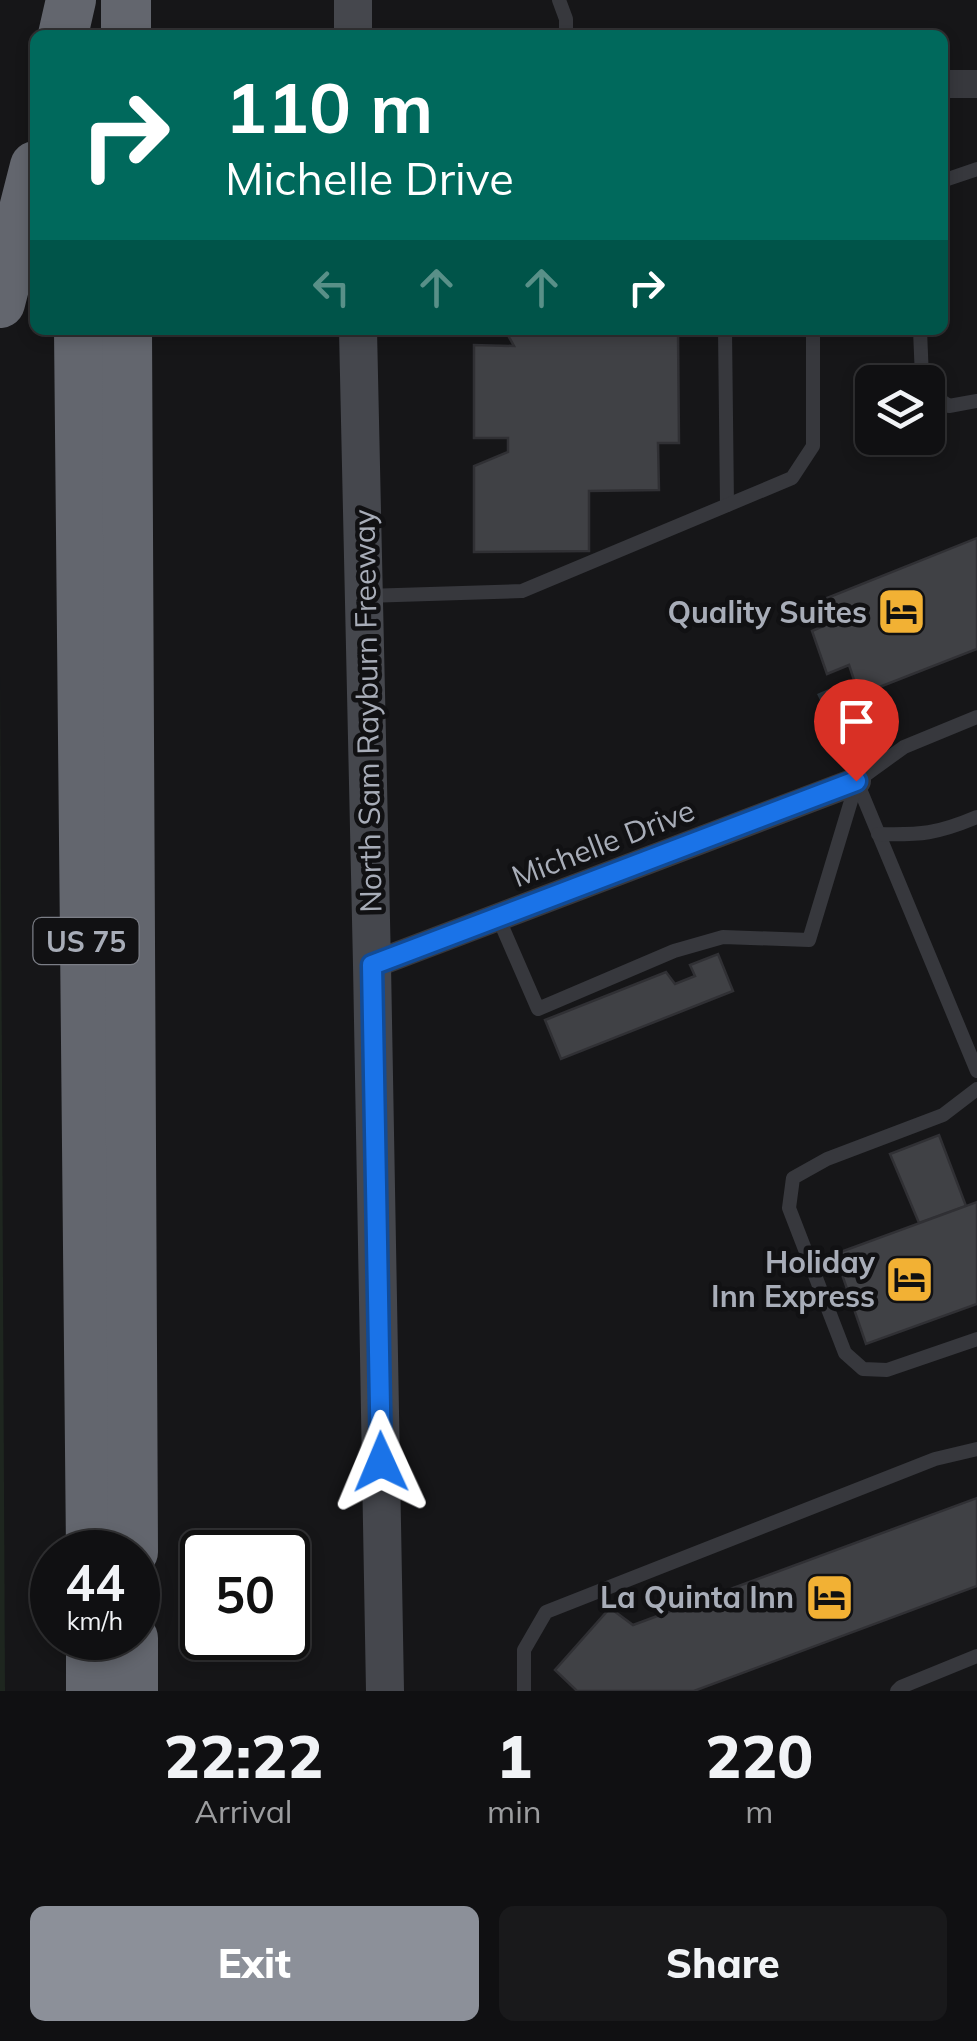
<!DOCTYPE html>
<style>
body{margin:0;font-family:Mulish,sans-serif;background:#19191b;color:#f1f3f6;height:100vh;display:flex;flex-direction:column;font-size:38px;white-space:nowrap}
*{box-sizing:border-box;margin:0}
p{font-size:32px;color:#9c9d9f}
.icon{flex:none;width:55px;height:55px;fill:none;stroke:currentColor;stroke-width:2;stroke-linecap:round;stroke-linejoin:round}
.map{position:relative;height:1691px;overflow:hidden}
.panel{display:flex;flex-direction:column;background:#101012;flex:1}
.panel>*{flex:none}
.hud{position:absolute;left:30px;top:30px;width:918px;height:305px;border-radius:15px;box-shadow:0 5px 15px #0003,0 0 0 2px #303032;background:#00695c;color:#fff;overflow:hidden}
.fabs{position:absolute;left:855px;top:365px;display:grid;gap:20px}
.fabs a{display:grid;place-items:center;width:90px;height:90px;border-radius:15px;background:#101012;box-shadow:0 5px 15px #0003,0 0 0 2px #303032;font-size:50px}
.speed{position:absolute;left:30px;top:1530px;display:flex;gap:20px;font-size:50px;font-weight:700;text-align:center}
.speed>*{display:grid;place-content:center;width:130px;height:130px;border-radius:50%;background:#101012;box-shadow:0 5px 15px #0003,0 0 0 2px #303032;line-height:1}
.speed small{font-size:25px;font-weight:400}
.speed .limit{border:5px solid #111;border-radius:15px;background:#fff;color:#111}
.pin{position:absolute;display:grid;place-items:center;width:85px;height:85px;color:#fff;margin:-102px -42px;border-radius:50% 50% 50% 0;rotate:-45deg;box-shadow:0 0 10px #0007}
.pin .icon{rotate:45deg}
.me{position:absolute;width:110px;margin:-55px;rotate:359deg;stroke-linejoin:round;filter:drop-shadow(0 0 8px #0008)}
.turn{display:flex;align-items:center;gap:35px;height:210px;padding:0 30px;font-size:45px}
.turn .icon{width:130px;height:130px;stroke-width:2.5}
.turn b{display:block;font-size:70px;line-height:85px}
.lanes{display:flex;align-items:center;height:95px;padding:0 30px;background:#0003;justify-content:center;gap:50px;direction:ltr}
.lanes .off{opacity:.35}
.eta{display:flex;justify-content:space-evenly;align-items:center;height:170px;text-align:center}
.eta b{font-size:60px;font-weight:800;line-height:70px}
.cta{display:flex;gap:20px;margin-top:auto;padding:20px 30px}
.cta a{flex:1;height:115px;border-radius:15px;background:#8c9099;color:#fff;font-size:40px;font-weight:800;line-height:115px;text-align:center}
.cta a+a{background:#19191b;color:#f1f3f6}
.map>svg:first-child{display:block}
</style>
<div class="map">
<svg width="977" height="1691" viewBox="0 0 977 1691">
<rect width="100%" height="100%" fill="#161618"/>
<!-- green -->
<polygon fill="#1e261f" points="0,670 5,1691 0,1691"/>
<!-- water -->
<polygon fill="#2c353c" points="838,685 854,724 825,735 821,723 829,719 817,694"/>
<!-- building -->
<g fill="#404145" stroke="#303034" stroke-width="2.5">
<polygon points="505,330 678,330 679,443 658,443 659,490 589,491 589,551 474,552 474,466 508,452 508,438 474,438 474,345 514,346"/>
<polygon points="977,538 977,649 859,695 849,665 827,674 812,631 830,623 822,600"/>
<polygon points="718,954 733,991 561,1059 545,1020 666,972 675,984 695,976 690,965"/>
<polygon points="939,1135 966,1206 919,1223 890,1154"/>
<polygon points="977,1202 977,1304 866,1344 835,1254"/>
<polygon points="977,1498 977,1586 694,1691 577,1691 555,1670 610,1608 633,1625"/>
</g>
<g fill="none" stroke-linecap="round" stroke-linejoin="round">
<!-- service -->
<g stroke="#37383d" stroke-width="14">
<polyline points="559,0 566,19 566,35"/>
<polyline points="942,181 977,169"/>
<polyline points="725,330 727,505"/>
<polyline points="920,330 922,378 925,382"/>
<polyline points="928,386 935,397 949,406 977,401"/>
<polyline points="365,596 522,591 792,478 813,446 813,330"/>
<polyline points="857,782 977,1071"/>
<path d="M878 834C921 835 937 834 977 817"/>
<polyline points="498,917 538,1009 674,951 723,937 809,940 857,781 904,747 977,717"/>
<polyline points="977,1089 943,1115 827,1159 793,1178 789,1208 845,1353 863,1369 887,1370 977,1339"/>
<polyline points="524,1691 524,1650 546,1612 935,1459 977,1449"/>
<polyline points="897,1691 901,1687 977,1656"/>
</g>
<!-- minor -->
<g stroke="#37383d" stroke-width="28">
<polyline points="942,84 977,84"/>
<polyline points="372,965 857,781"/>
</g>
<!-- secondary -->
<g stroke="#45474d" stroke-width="38">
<polyline points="353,35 353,0"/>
<polyline points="358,330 372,965 385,1691"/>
</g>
<!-- motorway -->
<g stroke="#63666e" stroke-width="50">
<polyline points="126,0 126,35"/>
<polyline points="63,35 71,0"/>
<polyline points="0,303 35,166"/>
<polyline points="79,330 91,1552"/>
<polyline points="127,330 133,1552"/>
<polyline points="91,1638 91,1691"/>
<polyline points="133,1691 133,1638"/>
</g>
</g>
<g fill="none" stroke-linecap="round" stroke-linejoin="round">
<defs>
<polyline id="route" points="381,1462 372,965 856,781"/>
</defs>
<!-- route casing -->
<use href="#route" stroke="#114b97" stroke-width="25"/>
<!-- route -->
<use href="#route" stroke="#1a73e8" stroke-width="18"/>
</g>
<!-- icons -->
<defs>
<symbol id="hotel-square" viewBox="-11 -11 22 22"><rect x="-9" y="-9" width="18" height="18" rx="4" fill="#f2b134" stroke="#111113"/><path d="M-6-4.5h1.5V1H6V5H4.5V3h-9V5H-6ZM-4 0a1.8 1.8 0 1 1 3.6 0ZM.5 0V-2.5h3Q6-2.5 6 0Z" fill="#111"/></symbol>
</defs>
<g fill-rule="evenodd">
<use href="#hotel-square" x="874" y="584" width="55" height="55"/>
<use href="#hotel-square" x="882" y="1252" width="55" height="55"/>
<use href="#hotel-square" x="802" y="1570" width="55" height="55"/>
</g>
<g text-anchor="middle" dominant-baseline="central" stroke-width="9" stroke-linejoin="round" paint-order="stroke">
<!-- shield labels -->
<rect fill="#111113" stroke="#7b7e86" stroke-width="2.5" x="33.5" y="918" width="105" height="46" rx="8"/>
<g font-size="28" font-weight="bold" fill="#a8adb8">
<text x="86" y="941">US 75</text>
</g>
<!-- poi labels -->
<g font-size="30" font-weight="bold" fill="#a8adb8" stroke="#111113" text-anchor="end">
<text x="867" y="612">Quality Suites</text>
<text x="875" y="1262">Holiday<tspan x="875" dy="34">Inn Express</tspan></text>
<text x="794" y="1597">La Quinta Inn</text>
</g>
<!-- street labels -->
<g font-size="30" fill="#a8adb8" stroke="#111113">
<text transform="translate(367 711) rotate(-91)">North Sam Rayburn Freeway</text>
<text transform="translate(603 843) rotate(-21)">Michelle Drive</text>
</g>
</g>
</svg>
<div class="fabs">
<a><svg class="icon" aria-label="layers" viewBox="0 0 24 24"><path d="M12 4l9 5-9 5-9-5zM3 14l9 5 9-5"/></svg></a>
</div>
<div class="speed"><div>44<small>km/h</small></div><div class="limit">50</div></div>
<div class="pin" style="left:856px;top:781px;background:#d93025"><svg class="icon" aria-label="arrive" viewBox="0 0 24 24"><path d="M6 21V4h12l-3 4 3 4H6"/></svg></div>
<svg class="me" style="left:381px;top:1462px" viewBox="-20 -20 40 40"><path d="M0-17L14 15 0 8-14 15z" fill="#1a73e8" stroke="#fff" stroke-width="4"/></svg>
<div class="hud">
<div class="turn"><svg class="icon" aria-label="right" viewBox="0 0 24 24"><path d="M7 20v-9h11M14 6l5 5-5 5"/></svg><div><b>110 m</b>Michelle Drive</div></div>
<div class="lanes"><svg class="icon off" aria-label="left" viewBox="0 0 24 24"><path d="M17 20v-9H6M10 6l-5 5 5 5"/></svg><svg class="icon off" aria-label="ahead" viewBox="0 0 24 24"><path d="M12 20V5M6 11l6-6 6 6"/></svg><svg class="icon off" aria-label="ahead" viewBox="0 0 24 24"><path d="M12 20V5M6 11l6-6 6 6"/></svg><svg class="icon" aria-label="right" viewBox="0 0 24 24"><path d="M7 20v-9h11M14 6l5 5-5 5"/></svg></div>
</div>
</div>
<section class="panel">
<div class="eta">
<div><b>22:22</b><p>Arrival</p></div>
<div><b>1</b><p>min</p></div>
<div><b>220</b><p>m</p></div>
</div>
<div class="cta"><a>Exit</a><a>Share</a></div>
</section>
